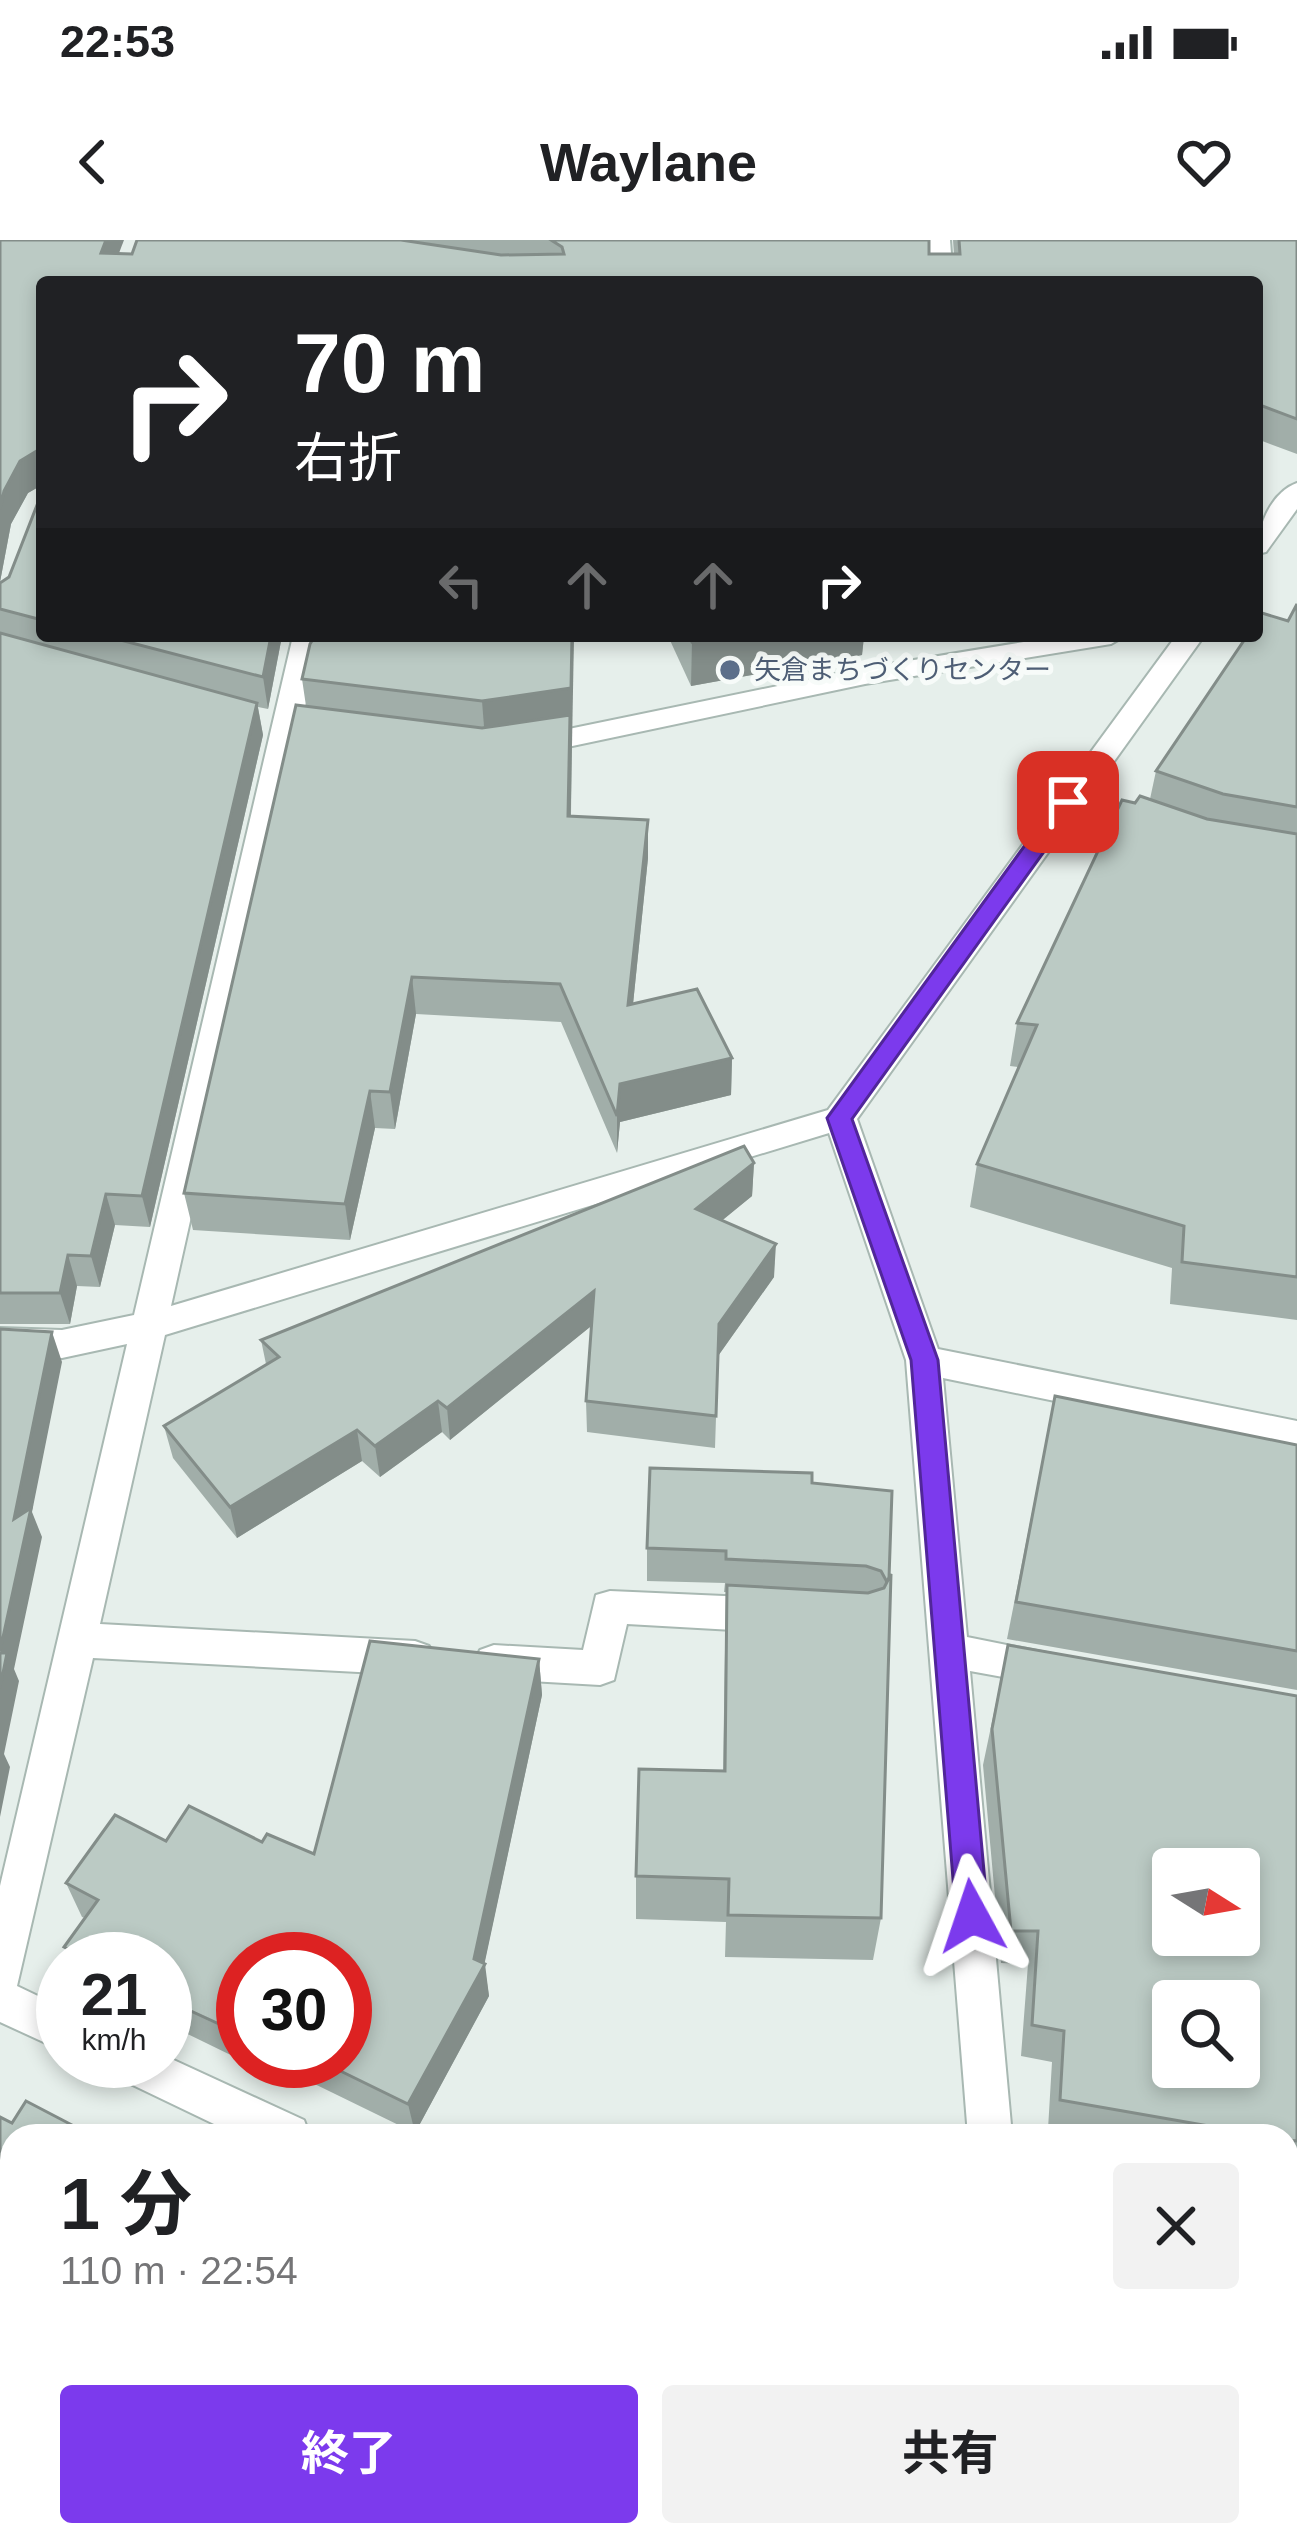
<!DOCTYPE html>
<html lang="ja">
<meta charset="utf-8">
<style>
body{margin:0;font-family:Helvetica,"Noto Sans JP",sans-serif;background:#f2f2f2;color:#202124;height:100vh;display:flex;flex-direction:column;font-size:45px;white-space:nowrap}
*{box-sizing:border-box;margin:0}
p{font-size:39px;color:#757577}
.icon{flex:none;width:66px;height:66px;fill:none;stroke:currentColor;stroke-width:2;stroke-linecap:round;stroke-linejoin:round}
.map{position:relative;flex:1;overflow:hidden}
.details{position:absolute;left:0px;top:1884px;width:1299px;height:423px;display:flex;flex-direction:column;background:#fff;border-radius:36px 36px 0 0;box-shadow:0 6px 18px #0003}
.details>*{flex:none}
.hud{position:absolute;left:36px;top:36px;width:1227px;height:366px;border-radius:12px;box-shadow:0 6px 18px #0003;background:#202124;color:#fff;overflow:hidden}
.needle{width:78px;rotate:101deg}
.controls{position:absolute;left:1152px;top:1608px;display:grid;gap:24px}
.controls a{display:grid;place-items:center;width:108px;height:108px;border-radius:12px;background:#fff;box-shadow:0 6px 18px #0003;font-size:60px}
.speed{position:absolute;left:36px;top:1692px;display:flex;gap:24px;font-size:60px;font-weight:700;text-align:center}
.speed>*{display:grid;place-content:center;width:156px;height:156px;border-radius:50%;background:#fff;box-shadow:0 6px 18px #0003;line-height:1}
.speed small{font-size:30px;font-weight:400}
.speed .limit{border:18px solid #d22;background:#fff;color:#111}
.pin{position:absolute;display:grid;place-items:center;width:102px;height:102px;color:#fff;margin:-51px;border-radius:24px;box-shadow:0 6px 18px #0006}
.me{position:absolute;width:132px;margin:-66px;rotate:355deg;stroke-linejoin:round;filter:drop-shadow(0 0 9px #0008)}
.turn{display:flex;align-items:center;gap:42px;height:252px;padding:0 60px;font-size:54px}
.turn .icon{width:156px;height:156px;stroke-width:2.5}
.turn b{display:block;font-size:84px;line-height:102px}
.lanes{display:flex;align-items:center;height:114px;padding:0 60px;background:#0003;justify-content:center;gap:60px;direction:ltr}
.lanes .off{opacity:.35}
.round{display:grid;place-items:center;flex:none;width:126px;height:126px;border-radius:12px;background:#f2f2f2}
.summary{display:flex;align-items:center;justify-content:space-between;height:204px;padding:0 60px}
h1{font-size:72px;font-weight:700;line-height:90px}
.action{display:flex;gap:24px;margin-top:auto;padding:24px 60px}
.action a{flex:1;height:138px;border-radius:12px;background:#7c3aed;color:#fff;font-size:48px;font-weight:700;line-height:138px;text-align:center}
.action a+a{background:#f2f2f2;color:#202124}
.status{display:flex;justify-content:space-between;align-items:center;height:84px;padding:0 60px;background:#fff;direction:ltr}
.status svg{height:33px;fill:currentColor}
header{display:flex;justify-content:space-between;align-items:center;height:156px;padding:0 60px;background:#fff;font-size:54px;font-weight:700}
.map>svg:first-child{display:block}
</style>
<div class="status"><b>22:53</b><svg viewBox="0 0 49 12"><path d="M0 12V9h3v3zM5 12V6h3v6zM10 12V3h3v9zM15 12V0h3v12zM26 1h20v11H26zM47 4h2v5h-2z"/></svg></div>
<header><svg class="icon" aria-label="back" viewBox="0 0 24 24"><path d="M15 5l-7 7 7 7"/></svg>Waylane<svg class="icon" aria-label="heart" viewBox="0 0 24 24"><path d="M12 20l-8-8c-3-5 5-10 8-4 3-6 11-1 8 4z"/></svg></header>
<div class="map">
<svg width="1297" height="2305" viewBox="0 0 1297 2305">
<rect width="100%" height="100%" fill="#e6efeb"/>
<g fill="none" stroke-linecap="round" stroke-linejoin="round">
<defs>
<g id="minor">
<polygon points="928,0 950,0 953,42 929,42"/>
<path d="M1297 243V269L1266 312 1257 314C1257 288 1270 253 1297 243Z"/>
<polygon points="293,396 321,396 171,1066 828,870 1176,396 1204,396 1087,559 1164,589 1169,596 1164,603 1144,603 1075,575 857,879 938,1109 1297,1181 1297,1211 943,1138 967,1397 1067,1417 1073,1429 1067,1441 1053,1446 970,1431 1012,1896 968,1896 906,1120 829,893 165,1095 100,1384 415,1401 429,1406 435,1418 429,1430 415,1435 93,1418 17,1746 63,1768 63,1811 0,1782 0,1646 127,1104 62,1118 0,1116 0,1088 62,1090 134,1075"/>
<polygon points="1060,396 1125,396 1111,404 865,444 525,516 511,507 525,498 865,428"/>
<polygon points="610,1351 770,1358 784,1363 789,1375 784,1387 770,1392 627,1384 614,1440 600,1445 494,1439 480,1434 474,1422 480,1410 494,1405 583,1410 596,1355"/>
<polygon points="165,1816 304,1880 310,1896 239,1896 114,1836 107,1821 165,1821"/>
<polygon points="1287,1988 1297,1990 1297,2036 1287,2034"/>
<polygon points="373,2295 424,2295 420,2305 369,2305"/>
<polygon points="998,2295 1048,2295 1049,2305 999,2305"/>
</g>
</defs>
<!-- minor casing -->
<use href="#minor" stroke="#a8b8b2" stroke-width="4"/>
<!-- minor -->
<use href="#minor" fill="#fff" fill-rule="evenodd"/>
</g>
<!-- wall -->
<g fill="#a1aea9">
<polygon points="0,0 132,14 137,0 929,0 929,14 954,14 953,0 1297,0 1297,214 1257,199 1257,42 42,42 42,396 282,396 268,469 258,467 263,495 150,987 115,985 100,1047 77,1046 70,1084 0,1084 0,343 9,337 39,260 38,247 28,253 11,284 0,342"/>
<polygon points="1297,364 1297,1080 1170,1064 1172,1028 970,967 977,924 1019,827 1010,826 1017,783 1135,563 1150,559 1156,531 1288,381"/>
<polygon points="315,396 572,486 571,576 648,618 633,764 732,818 731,855 620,882 617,913 561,782 416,774 395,889 375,888 350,1000 193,990 184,953 306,466 302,439"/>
<polygon points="668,396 864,396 862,415 691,446"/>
<polygon points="754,923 752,956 722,980 774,1037 718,1116 715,1208 587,1192 586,1161 591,1086 450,1200 442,1192 380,1237 362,1221 237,1298 173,1218 164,1186 266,1124 261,1100"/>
<polygon points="1055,1156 1297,1205 1297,1450 1007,1399"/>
<polygon points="812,1243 892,1251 881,1678 873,1720 725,1717 726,1682 636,1679 636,1636 723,1531 726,1352 724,1352 725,1343 647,1341 647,1308"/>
<polygon points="1008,1405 1297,1456 1297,1928 1294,1932 1287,1931 1287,1896 1086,1896 1048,1889 1052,1822 1021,1816 1028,1724 1001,1723 983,1525"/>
<polygon points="539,1419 542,1455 484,1724 489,1756 415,1893 290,1832 286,1840 243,1821 345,1821 243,1719 243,1821 165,1783 165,1719 70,1719 64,1707 85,1678 82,1677 66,1643 166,1601 262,1602 314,1614"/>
<polygon points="0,1877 12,1883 12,2062 0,2055"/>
<polygon points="1297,2117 1297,2305 1221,2305 1180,2295 1287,2295"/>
<polygon points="1058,2295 1150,2295 1143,2305 1083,2305 1058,2300"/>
</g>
<!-- shaded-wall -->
<g fill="#838d89">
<polygon points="106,0 124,0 108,42 101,13"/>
<polygon points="35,212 42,245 28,253 11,284 0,342 0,269 4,251 20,221"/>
<polygon points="271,396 282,396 268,469 263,437"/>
<polygon points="572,396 574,396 570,615 485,499 482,461"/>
<polygon points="727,396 864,396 862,415 691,446 692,402"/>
<polygon points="257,463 263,495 150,987 142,956"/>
<polygon points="648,580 648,618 629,803 628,765"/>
<polygon points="412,737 416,774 395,889 390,852"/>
<polygon points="732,818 731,855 620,882 617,913 617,876 620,844"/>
<polygon points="370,851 375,888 350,1000 345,964"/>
<polygon points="754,923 752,956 696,1002 696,969"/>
<polygon points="106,954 115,985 100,1047 91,1016"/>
<polygon points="776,1004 774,1037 718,1116 719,1084"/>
<polygon points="68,1015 77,1046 70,1084 60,1053"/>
<polygon points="594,1051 595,1083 450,1200 447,1168"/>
<polygon points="52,1092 62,1122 32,1272 42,1297 14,1429 19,1441 4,1514 10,1527 0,1577 0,1414 14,1279"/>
<polygon points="438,1161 442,1192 380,1237 375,1206"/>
<polygon points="357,1190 362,1221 237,1298 230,1267"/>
<polygon points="539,1419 542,1455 484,1726 485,1724 489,1756 415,1893 408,1864 474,1719"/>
<polygon points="280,1821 287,1821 290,1832 286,1840"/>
<polygon points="229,2295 251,2295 246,2305 223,2305"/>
</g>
<!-- building -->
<g fill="#bbcac4" stroke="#838d89" stroke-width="3" fill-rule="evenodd">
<polygon points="0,0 106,0 101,13 132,14 137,0 401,0 501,15 564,14 562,7 551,0 929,0 929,14 960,14 959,0 1297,0 1297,179 1257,164 1257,42 42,42 42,380 0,369 0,343 9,337 39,260 35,212 20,221 4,251 0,269"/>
<polygon points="1297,364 1297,567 1223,554 1156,531 1247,396 1257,396 1257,380 1262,373 1288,381"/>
<polygon points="0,393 257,463 142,956 106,954 91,1016 68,1015 60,1053 0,1053"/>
<polygon points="105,396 271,396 263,437"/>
<polygon points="315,396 572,396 571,448 482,461 302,439 310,404"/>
<polygon points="689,396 727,396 692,402"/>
<polygon points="296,465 482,488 570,475 568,576 648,580 628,765 697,749 732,818 620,844 617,876 560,744 412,737 390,852 370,851 345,964 184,953"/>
<polygon points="1140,556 1207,579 1297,594 1297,1037 1182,1022 1184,986 977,924 1037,785 1017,783 1122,560 1135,563"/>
<polygon points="744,906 754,923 696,969 776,1004 719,1084 716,1176 586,1161 594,1051 447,1168 438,1161 375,1206 357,1190 230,1267 164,1186 279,1117 261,1100"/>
<polygon points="0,1089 52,1092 14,1279 31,1268 0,1411"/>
<polygon points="1055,1156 1297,1205 1297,1411 1016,1362"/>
<polygon points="650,1228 812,1233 812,1243 892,1251 889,1338 887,1342 881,1331 866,1326 726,1319 726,1311 647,1308"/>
<polygon points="891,1334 881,1678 728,1675 729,1639 636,1636 639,1529 725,1531 727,1345 868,1353 884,1348"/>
<polygon points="370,1401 539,1419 474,1719 485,1724 408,1864 320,1821 345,1821 345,1719 243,1719 243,1795 165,1759 165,1719 87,1719 64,1707 98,1660 66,1643 115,1575 166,1601 189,1566 262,1602 267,1594 314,1614"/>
<path d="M1008 1405 1297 1456V1901L1287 1900V1896H1266L1060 1860 1064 1791 1032 1785 1038 1691H1011L992 1489ZM1173 1629H1239V1695H1173ZM1173 1761H1239V1827H1173Z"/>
<polygon points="0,1413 7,1413 0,1448"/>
<polygon points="26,1861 93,1896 12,1896 12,2047 0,2041 0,1877 12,1883"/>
<polygon points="12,2078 12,2295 229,2295 223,2305 0,2305 0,2097"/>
<polygon points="1287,2114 1297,2117 1297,2300 1277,2295 1287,2295"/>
</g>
<!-- route -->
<polygon fill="#7c3aed" stroke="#51269a" stroke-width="3" points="1068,555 1076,557 1076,567 852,879 938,1120 988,1676 983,1686 972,1690 960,1686 956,1676 911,1120 827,878 1060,557"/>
<!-- markers -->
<circle fill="#5c6f8a" stroke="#f7fbf9" stroke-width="4.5" cx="730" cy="430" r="12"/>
<g text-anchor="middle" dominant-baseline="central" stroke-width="10" stroke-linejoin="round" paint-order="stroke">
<!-- far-service labels -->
<g font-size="27" fill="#4e5e75" stroke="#f7fbf9" text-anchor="start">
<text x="754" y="430">矢倉まちづくりセンター</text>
</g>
</g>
</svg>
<div class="controls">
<a><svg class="needle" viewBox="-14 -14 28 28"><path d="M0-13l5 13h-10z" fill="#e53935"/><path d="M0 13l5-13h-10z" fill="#757577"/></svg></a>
<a><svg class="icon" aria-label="search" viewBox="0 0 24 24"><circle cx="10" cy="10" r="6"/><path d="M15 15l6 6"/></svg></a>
</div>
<div class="speed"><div>21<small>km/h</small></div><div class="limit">30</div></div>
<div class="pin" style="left:1068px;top:562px;background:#d93025"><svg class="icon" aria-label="arrive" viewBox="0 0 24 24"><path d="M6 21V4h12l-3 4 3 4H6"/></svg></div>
<svg class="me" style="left:972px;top:1676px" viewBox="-20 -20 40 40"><path d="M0-17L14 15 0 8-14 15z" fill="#7c3aed" stroke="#fff" stroke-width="4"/></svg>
<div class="hud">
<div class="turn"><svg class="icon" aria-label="right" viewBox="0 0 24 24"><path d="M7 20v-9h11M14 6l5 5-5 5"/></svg><div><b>70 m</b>右折</div></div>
<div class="lanes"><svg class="icon off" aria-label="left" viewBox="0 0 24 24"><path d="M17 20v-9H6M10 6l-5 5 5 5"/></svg><svg class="icon off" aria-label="ahead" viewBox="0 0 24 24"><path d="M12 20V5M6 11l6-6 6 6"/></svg><svg class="icon off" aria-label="ahead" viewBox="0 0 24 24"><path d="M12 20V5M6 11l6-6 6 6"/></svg><svg class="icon" aria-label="right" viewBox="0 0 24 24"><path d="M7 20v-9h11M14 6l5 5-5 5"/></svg></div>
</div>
<section class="details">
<div class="summary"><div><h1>1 分</h1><p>110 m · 22:54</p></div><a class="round"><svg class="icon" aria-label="close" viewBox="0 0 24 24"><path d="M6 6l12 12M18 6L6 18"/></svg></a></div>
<div class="action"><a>終了</a><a>共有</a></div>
</section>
</div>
